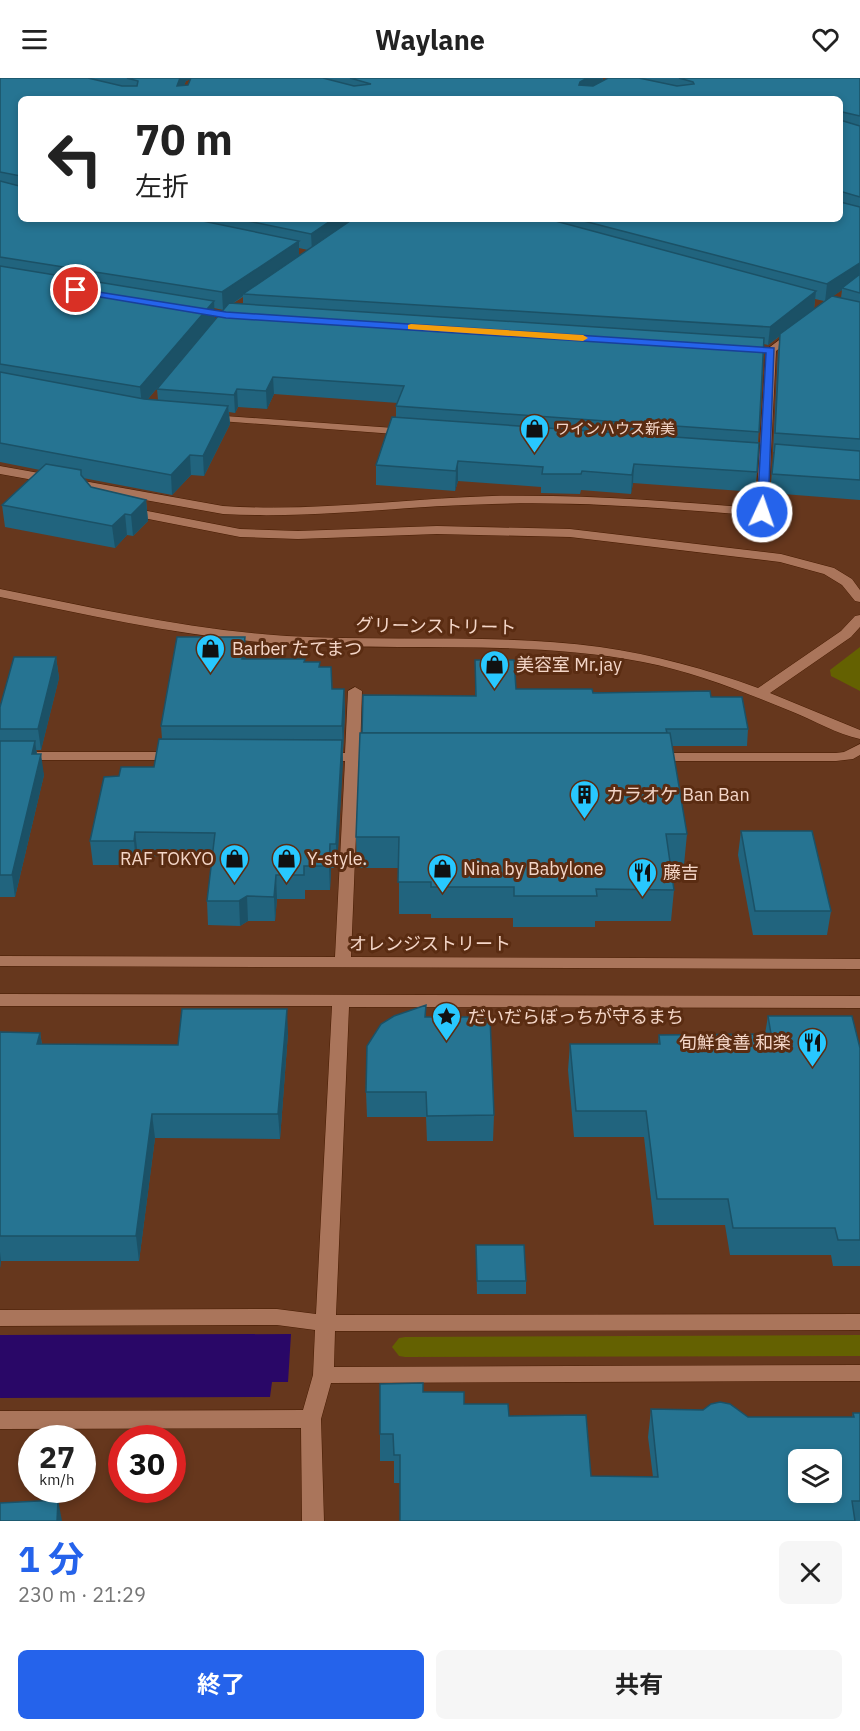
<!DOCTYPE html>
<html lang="ja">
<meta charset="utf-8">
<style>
body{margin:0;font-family:"IBM Plex Sans","Noto Sans JP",sans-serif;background:#f6f6f6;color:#222;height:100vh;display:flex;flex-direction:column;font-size:22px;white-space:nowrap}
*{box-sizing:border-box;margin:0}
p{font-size:20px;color:#767676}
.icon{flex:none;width:33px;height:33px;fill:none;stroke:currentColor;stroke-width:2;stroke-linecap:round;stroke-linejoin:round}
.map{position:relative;height:1443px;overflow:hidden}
.sheet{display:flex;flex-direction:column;background:#fff;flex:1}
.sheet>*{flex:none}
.top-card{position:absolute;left:18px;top:18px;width:825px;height:126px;border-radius:9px;box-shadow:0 3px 9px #0003;background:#fff;color:#222;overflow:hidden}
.controls{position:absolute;left:788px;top:1371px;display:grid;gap:12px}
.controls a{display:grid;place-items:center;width:54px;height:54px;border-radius:9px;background:#fff;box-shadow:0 3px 9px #0003;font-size:30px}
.speed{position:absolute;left:18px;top:1347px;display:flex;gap:12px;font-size:30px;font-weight:700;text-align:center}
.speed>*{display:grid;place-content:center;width:78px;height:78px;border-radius:50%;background:#fff;box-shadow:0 3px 9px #0003;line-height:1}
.speed small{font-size:15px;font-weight:400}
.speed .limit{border:9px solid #d22;background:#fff;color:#111}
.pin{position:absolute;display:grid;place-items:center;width:51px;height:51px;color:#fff;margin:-26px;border:3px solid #fff;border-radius:50%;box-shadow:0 2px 6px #0007}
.me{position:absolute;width:66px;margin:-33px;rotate:3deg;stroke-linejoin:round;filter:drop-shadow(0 0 4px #0008)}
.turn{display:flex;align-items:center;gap:21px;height:126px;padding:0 18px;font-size:27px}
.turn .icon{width:78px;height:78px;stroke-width:2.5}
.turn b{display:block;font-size:42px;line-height:51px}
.round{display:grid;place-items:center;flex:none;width:63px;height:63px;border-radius:9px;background:#f6f6f6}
.overview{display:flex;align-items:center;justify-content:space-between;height:102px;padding:0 18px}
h1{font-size:36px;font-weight:700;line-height:45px;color:#2563eb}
.primary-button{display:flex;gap:12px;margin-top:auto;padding:12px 18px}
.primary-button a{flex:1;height:69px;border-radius:9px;background:#2563eb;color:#fff;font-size:24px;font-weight:700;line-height:69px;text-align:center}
.primary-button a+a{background:#f6f6f6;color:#222}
header{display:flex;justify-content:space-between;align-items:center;height:78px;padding:0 18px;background:#fff;font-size:27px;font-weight:700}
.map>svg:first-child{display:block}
</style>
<header><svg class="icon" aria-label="menu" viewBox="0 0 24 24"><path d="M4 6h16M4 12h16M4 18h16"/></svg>Waylane<svg class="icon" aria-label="heart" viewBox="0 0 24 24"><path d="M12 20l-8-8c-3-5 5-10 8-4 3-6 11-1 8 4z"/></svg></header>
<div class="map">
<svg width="860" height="1443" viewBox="0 0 860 1443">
<rect width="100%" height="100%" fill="#66371d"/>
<!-- green -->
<g fill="#646101">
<polygon points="860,569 860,613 831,598 830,592"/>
<polygon points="860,1257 860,1278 405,1279 399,1278 392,1269 399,1260 405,1259"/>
</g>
<!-- water -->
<polygon fill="#290767" points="291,1256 288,1304 272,1304 270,1319 0,1320 0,1257"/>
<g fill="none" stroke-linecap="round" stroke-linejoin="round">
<defs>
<g id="minor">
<path d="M795 250 799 251V255L776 273 768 434 762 438C672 431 583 423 492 426 402 428 314 441 223 436L0 396V388L223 428C313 434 402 421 492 418 580 416 668 423 756 430L766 272Z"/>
<polygon points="211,337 408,351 414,354 408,357 207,342 205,340"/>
<polygon points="127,429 240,451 298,453 437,448 570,451 781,476 834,490 852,501 860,512 860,524 855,523 842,507 824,496 780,484 570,459 437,456 298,461 240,459 123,436 123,430"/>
<path d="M0 511C95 530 190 552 287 558 391 564 496 555 600 569 655 577 706 591 758 610L841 553 855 538 860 537V549L851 559 770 615 860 652V661C837 656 815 643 793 634 744 614 695 594 643 584 525 561 405 574 286 566 189 560 94 538 0 519Z"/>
<polygon points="355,609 362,613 360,675 378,675 385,679 378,683 359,683 351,879 860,881 860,891 0,888 0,878 335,879 345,683 324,683 317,679 324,675 345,675 348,613"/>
<polygon points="860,666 860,677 853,681 836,683 654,683 647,679 654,675 836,675 844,674"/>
<polygon points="0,674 174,674 181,678 174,682 0,682"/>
<polygon points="0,916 860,918 860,930 349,929 336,1237 860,1236 860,1252 335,1253 334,1289 860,1287 860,1303 331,1305 321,1341 324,1443 302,1443 301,1350 0,1351 0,1333 303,1332 313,1297 315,1252 277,1247 0,1248 0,1232 277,1231 316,1236 332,928 0,928"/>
</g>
</defs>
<!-- minor casing -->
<use href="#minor" stroke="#481c02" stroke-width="1"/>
<!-- minor -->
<use href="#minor" fill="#aa755b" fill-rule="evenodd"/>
</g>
<!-- wall -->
<g fill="#21647e" fill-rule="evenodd">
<path d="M0 0H603V3L608 0H860V422L770 415 774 374H773L778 274 780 258 768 267 764 266 758 365 757 394 755 414 633 405 631 416 581 412 580 416 541 415V409L458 403 455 413 376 407V387L396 339V328L398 325 274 316 267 331 238 329 235 335 229 334 230 346 204 398 191 397 172 417 83 400 91 409 146 422 148 443 133 458 127 457 115 470 5 449 2 427 40 392 0 384ZM191 1 188 7H184L186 3ZM21 21 840 141H21ZM299 170 308 172 299 177ZM842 212 841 220 833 218ZM243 219V226H232ZM815 221 824 223 814 231ZM214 230 223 232 157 311 158 322 148 321 215 241Z"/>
<polygon points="245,559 246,581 305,584 320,589 332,611 344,611 345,634 337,790 331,790 330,812 305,812 305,821 277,821 275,843 248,843 240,848 208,847 207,823 212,779 138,778 136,787 93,787 90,763 119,698 154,689 162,661 161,648"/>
<polygon points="56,579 59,600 41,672 36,672 44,697 15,819 0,819 0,629"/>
<polygon points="475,582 516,611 711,619 748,651 747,668 672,668 687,756 684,787 670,787 674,812 671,843 595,843 595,849 513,849 513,840 431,840 431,836 399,836 399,790 357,790 356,759 475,618"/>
<polygon points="741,753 831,833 827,857 753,857 738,777"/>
<polygon points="426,927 426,939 494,1037 493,1063 427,1063 426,1039 367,1039 366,1014"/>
<polygon points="768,938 860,970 860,1188 833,1188 831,1177 730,1177 725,1147 654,1147 644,1059 574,1059 568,992 570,966 658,966 659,957 765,956"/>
<polygon points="0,954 40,955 42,966 178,967 288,955 280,1061 155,1060 139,1183 1,1183 0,1190"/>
<polygon points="476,1167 526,1203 526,1216 477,1216"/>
<polygon points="423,1314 464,1326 509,1338 591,1398 653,1399 648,1359 651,1331 748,1339 852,1339 853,1335 860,1335 860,1443 400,1443 400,1405 394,1405 394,1383 380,1383 380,1356"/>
</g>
<!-- shaded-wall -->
<g fill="#1b5166">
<polygon points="180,0 194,0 186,3 178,21 177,8"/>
<polygon points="587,0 603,0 602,6 578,21 580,4"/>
<polygon points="843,114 841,131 840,116"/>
<polygon points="333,141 359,141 312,173 311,156"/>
<polygon points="299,163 299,180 243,216 243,218 223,232 222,214"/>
<polygon points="860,185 860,201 842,210 842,212 825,224 827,206"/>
<polygon points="816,213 814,231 768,267 770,249"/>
<polygon points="214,223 215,241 142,328 140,309"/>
<polygon points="273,299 274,316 267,331 266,313"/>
<polygon points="237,311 238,329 235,335 234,317"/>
<polygon points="228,328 230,346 204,398 203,378"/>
<polygon points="190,377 191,397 172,417 171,397"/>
<polygon points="458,383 458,403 455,413 456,393"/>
<polygon points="634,386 633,405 631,416 632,397"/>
<polygon points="146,422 148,443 133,458 131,437"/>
<polygon points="125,436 127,457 115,470 112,448"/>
<polygon points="245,559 246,582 242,581"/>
<polygon points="56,579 59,600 41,672 38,651"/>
<polygon points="344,611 345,634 343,672 342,648"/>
<polygon points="342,662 343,685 337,790 336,766"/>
<polygon points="35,663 38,684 32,676"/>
<polygon points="41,676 44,697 15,819 12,797"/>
<polygon points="135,754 138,778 136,787 134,763"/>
<polygon points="330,766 331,790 330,812 329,788"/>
<polygon points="276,797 277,821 275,843 274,819"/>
<polygon points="247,818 248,843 240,848 239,823"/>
<polygon points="287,931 288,955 280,1061 278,1036"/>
<polygon points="40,955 44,979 37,966"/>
<polygon points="152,1036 155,1060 139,1183 136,1158"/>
<polygon points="0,1174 1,1183 0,1190"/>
<polygon points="58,1422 62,1443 57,1443"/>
</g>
<!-- building -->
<g fill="#267492" stroke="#1b5166" stroke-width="1.5" fill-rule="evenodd">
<polygon points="0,0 88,0 122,8 137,8 138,3 127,0 180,0 177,8 188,7 191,0 323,0 354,8 371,6 350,0 587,0 580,4 579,7 593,8 608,0 639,0 677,8 694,6 693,4 679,0 860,0 860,38 842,34 840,41 840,21 21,21 21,101 21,98 0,94"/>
<polygon points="840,42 860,48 860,119 843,114 840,116"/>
<polygon points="0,103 19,108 21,106 21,141 193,141 299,163 222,214 0,179"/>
<polygon points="840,121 840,124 860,129 860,185 827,206 576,141 840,141"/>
<polygon points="238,141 333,141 311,156"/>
<polygon points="353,141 548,141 816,213 770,249 243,216"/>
<polygon points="0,188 214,223 140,309 0,286"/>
<polygon points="860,196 860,215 842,210"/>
<polygon points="832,218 860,224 860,361 775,355 780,256"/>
<polygon points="229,225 764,260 759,354 396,328 404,308 273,299 266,313 237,311 234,317 157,311"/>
<polygon points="0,294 144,321 228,328 203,378 190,377 171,397 0,365"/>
<polygon points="392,339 759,365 757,394 634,386 632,397 582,393 581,396 542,396 543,389 458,383 456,393 376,387"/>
<polygon points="775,366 860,373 860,402 772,396"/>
<polygon points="46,386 81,392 81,397 91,409 146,422 131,437 125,436 112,448 2,427"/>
<polygon points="177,559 245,559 242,581 305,581 304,584 320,584 319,589 331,589 332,611 344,611 342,648 161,648"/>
<polygon points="14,579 56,579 38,651 0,651 0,629"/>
<polygon points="475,582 514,582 516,611 592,611 593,615 710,613 711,619 742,619 748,651 666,651 667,655 362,655 363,617 476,618"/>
<polygon points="360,655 670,655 687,756 666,756 674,812 596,811 597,818 514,818 514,809 431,809 431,804 398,804 399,759 356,759"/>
<polygon points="159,661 342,662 336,766 330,766 329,788 304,788 304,797 276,797 274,819 247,818 239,823 207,823 215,755 135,754 134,763 90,763 104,699 119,698 121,689 154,689"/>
<polygon points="0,663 35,663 32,676 41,676 12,797 0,797"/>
<polygon points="741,753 812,753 831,833 755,833"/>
<polygon points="426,927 425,939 490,939 494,1037 427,1038 426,1014 366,1014 367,968 381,946 394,938"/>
<polygon points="182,931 287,931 278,1036 152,1036 136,1158 0,1158 0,954 40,955 37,966 178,967"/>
<polygon points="768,938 852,938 860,970 860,1162 838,1162 835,1150 733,1150 728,1121 657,1121 646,1033 576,1033 570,966 660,966 659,957 771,956"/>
<polygon points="476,1167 524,1167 526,1203 477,1203"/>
<path d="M423 1305V1314H464V1326H508L509 1338 586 1337 591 1398 658 1399 651 1331 703 1332 711 1326 720 1324 730 1326 748 1339H854L853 1335H860V1423H852L855 1443H400V1377H394L393 1356H380V1306ZM798 1382H831V1414H798Z"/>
<polygon points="58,1422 57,1443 0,1443 0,1425"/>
</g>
<!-- route -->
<polygon fill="#2563eb" stroke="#184099" stroke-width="1.5" points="73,210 226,234 774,270 768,434 762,437 757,434 766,275 226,240 76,215 73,214"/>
<!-- slow -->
<polygon fill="#f59e0b" points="411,246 583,257 588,260 583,263 408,251 408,247"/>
<!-- icons -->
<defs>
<symbol id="shop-pin" viewBox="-11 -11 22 30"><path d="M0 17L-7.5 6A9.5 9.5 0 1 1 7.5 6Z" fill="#28c8ff" stroke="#5a2c12"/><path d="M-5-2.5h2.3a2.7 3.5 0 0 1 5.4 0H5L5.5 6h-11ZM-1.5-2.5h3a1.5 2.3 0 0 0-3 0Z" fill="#111"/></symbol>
<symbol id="building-pin" viewBox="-11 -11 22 30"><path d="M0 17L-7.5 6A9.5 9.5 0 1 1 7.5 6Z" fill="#28c8ff" stroke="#5a2c12"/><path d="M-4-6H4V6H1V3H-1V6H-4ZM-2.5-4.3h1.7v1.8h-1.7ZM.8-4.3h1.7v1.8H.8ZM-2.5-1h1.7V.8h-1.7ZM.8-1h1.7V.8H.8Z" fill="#111"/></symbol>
<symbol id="restaurant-pin" viewBox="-11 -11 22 30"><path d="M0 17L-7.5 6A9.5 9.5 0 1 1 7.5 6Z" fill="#28c8ff" stroke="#5a2c12"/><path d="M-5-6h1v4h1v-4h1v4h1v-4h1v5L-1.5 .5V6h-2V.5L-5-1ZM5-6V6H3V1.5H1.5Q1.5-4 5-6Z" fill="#111"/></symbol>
<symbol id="sight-pin" viewBox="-11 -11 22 30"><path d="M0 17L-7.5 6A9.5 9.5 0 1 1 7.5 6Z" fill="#28c8ff" stroke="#5a2c12"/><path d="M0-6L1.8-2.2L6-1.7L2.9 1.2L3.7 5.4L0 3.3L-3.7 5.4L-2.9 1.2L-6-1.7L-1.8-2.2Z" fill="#111"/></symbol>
</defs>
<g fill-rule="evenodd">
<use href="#shop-pin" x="518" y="334" width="33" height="45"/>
<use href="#shop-pin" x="194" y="554" width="33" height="45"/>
<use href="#shop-pin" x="478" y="570" width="33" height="45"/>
<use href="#building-pin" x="568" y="700" width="33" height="45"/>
<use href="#shop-pin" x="218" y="764" width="33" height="45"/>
<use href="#shop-pin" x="270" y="764" width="33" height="45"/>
<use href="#shop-pin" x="426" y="774" width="33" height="45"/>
<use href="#restaurant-pin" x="626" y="778" width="33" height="45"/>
<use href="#sight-pin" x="430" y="922" width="33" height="45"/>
<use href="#restaurant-pin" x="796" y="948" width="33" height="45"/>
</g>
<g text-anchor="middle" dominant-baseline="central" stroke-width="6" stroke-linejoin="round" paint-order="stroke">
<!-- far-poi labels -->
<g font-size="15" fill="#f4d6c8" stroke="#5a2c12" text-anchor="start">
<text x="555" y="350">ワインハウス新美</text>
</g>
<!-- street labels -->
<g font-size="18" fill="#f4d6c8" stroke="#5a2c12">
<text transform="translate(436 548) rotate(1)">グリーンストリート</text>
<text x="430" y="865">オレンジストリート</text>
</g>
<!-- poi labels -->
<g font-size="18" fill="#f4d6c8" stroke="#5a2c12" text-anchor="start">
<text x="232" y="570">Barber たてまつ</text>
<text x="516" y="586">美容室 Mr.jay</text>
<text x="606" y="716">カラオケ Ban Ban</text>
<text x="214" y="780" text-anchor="end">RAF TOKYO</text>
<text x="307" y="780">Y-style.</text>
<text x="463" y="790">Nina by Babylone</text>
<text x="663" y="794">藤吉</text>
<text x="468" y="938">だいだらぼっちが守るまち</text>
<text x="791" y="964" text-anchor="end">旬鮮食善 和楽</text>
</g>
</g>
</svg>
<div class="controls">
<a><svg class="icon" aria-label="layers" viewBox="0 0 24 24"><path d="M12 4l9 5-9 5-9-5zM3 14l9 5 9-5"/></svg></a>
</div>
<div class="speed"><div>27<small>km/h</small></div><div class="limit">30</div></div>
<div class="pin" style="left:76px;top:212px;background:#d93025"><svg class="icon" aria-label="arrive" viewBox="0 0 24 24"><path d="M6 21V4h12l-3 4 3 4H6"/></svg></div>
<svg class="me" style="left:762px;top:434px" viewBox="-20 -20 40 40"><circle r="17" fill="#2563eb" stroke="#fff" stroke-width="3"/><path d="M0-11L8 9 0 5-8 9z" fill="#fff"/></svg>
<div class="top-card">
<div class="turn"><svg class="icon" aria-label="left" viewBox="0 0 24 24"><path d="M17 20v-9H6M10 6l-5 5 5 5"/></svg><div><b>70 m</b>左折</div></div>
</div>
</div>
<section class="sheet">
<div class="overview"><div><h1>1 分</h1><p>230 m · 21:29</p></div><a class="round"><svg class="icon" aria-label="close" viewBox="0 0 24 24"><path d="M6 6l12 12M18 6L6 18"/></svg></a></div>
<div class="primary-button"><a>終了</a><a>共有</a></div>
</section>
